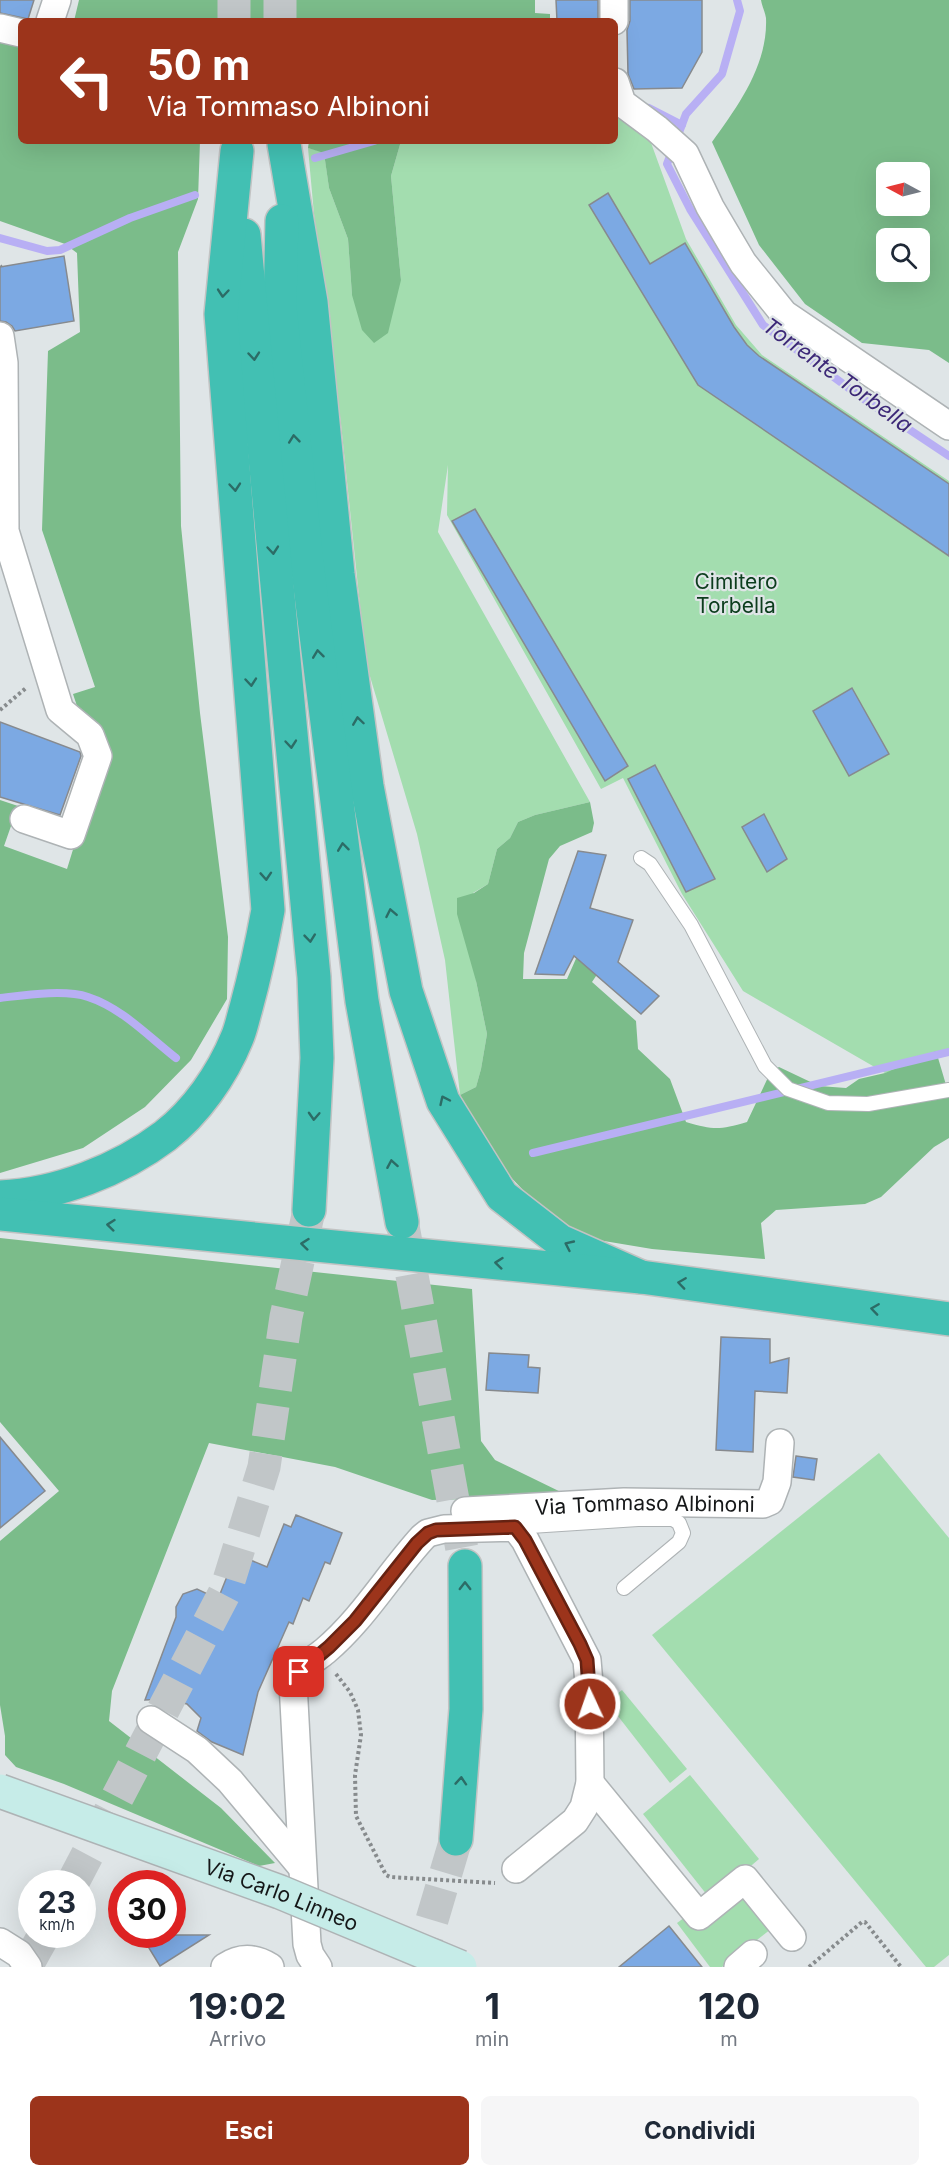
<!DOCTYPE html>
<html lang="it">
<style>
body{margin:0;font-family:Inter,sans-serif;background:#f6f6f7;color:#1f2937;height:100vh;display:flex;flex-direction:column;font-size:22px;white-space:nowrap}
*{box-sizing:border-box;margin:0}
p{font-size:20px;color:#747a83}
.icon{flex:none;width:33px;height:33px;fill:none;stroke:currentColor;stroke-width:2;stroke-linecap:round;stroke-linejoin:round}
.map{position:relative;height:1967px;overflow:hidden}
.panel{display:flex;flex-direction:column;background:#fff;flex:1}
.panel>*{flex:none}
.top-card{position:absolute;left:18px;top:18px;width:600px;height:126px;border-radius:9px;box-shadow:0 6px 24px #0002;background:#9c341b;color:#fff;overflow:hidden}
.needle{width:39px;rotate:277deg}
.buttons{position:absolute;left:876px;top:162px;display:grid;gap:12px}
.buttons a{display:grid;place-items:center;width:54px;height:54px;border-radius:9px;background:#fff;box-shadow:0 6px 24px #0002;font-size:30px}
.speed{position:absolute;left:18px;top:1870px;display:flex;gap:12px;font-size:30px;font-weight:700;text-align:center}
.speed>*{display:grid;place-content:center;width:78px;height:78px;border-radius:50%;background:#fff;box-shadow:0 6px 24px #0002;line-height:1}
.speed small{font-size:15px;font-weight:400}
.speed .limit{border:9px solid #d22;background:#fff;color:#111}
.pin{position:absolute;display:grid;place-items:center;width:51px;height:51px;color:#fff;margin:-26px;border-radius:12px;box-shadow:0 3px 9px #0006}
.me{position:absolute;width:66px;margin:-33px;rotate:357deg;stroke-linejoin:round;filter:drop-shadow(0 0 4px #0008)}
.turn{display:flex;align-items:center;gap:21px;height:126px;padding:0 30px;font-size:27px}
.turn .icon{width:78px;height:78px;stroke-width:2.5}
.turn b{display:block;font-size:42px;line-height:51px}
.eta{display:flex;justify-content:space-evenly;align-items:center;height:102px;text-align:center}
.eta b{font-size:36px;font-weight:700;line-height:42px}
.action{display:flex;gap:12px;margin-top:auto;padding:12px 30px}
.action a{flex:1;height:69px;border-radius:9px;background:#9c341b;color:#fff;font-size:24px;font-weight:700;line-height:69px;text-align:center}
.action a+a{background:#f6f6f7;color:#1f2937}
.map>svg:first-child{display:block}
</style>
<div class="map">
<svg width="949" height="1967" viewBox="0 0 949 1967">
<rect width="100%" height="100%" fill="#dfe5e7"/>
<!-- green -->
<g fill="#a3ddaf">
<polygon points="615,110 650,140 686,239 736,325 762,355 949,481 949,1055 885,1073 743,991 682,894 623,778 601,789 447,515 448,465 438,532 590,802 535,815 518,822 510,838 497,849 488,884 473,893 476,981 487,1034 481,1069 476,1087 460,1095 445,960 417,834 366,663 341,424 314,214 308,148 324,152 329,188 348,239 352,295 401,280 391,176 401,141 615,141"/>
<polygon points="879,1453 949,1538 949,1955 934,1967 926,1967 652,1635"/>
<polygon points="622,1690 687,1769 670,1783 607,1702"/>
<polygon points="690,1775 759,1859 711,1900 643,1814"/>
<polygon points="743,1886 775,1926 722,1967 710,1967 677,1923 692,1912"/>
</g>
<!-- forest -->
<g fill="#7bbc8a" fill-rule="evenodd">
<polygon points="79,0 535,0 535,13 550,14 550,21 74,21"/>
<path d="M761 0H949V363L929 350 862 343 805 304 759 245 712 142C738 106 768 65 766 18 765 12 762 6 761 0ZM920 172V206H886V172ZM886 238H920V272H886Z"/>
<polygon points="0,31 21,37 21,141 200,141 198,199 178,252 181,526 200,713 228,937 227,999 191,1060 145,1107 83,1148 0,1173 0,800 18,806 4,846 67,869 105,746 98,730 77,706 73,694 95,687 42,530 48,351 80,332 77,253 65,244 0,221"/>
<polygon points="309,141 401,141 391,176 401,280 388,333 374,343 362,330 352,295 348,239 329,188 324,153 308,148"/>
<path d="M590 802 594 823 592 832 560 846 549 859 524 953 523 979H567L582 945 602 967 592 982 636 1021 638 1049 670 1079 686 1122C714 1130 719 1130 747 1122L771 1071 779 1067 819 1086 846 1088 859 1079 885 1073 936 1051 949 1095V1138L934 1147 881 1197 865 1204 776 1210 761 1223 765 1259 652 1249 586 1238 541 1209 505 1171 460 1095 476 1087 481 1069 487 1034 476 981 457 914V898L474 893 488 884 497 849 510 838 518 822 535 815Z"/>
<polygon points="0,1238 472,1289 481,1441 495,1460 569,1496 432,1500 335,1467 209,1443 112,1691 109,1721 221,1808 275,1863 259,1866 64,1784 16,1767 5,1755 5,1736 0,1705 0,1541 59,1491 0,1422"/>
</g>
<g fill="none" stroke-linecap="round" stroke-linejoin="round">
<!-- stream -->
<g stroke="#b8aff4" stroke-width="8">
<polyline points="737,0 740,11 722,74 686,114 667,164 690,209 763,325 865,400 949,456"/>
<polyline points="649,108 682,125"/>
<polyline points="315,158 374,141"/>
<polyline points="0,238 47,251 60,250 130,218 195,195"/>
<path d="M0 998C25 995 65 989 88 997 122 1008 149 1037 176 1058"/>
<polyline points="533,1153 949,1052"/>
</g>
</g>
<!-- building -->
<g fill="#7ca9e3" stroke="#878a8e" stroke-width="1.5">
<polygon points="0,0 34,0 28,19 0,13"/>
<polygon points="556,0 598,0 598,21 557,21"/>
<polygon points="630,0 702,0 702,52 682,88 634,89 628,74 627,30 630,21"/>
<polygon points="608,193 650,264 685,243 734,327 747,345 759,356 949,484 949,556 698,385 589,205"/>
<polygon points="64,256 74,321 15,331 12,326 6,322 0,321 0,267"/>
<polygon points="475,509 628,766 605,781 452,521"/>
<polygon points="852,688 889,754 849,776 813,711"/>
<polygon points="0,722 80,752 81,756 60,815 0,797"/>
<polygon points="655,765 715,879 686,892 628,779"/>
<polygon points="764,814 787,859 767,872 742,827"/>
<polygon points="578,851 606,855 590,908 633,920 618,962 659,996 641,1014 574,956 564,975 535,974"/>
<polygon points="721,1337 770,1339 770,1363 789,1358 787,1393 755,1391 753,1452 716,1450"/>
<polygon points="489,1353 529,1355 528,1367 540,1368 538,1393 486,1390"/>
<polygon points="0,1437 45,1491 0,1528"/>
<polygon points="796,1456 817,1459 814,1480 793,1477"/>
<polygon points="296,1515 342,1533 330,1564 325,1562 309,1601 303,1598 293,1624 289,1622 258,1692 243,1755 212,1742 197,1731 201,1718 187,1704 168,1699 145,1700 176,1617 176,1607 183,1594 197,1589 218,1599 236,1554 267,1567 284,1524 291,1527"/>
<polygon points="669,1926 702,1967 619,1967"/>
<polygon points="141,1935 209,1935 160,1966"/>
</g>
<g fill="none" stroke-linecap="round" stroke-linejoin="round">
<!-- highway-tunnel -->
<g stroke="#c1c6c8" stroke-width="33" stroke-dasharray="33 16" stroke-linecap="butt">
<polyline points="234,0 234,21"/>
<polyline points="280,0 280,21"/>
<polyline points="403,1226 465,1566"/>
<polyline points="72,1884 226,1590 264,1467 286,1317 308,1215"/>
<polyline points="26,1967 44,1935"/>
<polyline points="418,1967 456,1839"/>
</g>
<defs>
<g id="lane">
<polyline points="641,858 650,864 691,925 765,1066 788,1089 828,1103 868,1104 949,1090"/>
<polyline points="515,1527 638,1519 673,1519 679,1523 683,1533 679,1542 624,1588"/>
</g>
<g id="street">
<polyline points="614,0 614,21"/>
<polyline points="50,21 57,0"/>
<polyline points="0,28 21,33"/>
<polyline points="615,82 622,103 657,129 685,154 710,207 743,263 784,314 949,426"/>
<polyline points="0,336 4,363 5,531 60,710 90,735 98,756 71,835 24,819"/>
<path id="s1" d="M465 1511 624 1502 763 1504 770 1501 777 1482 780 1443"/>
<polyline points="151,1720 197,1750 230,1781 302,1867"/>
<polyline points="590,1783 699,1916 745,1879 792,1937"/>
<polyline points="0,1942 19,1954 28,1967"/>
<path d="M225 1967C240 1957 254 1957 270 1967"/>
<path d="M318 1967 310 1955 307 1944 293 1683C298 1668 314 1660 325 1651 364 1618 389 1574 423 1537L428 1533 444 1529 515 1527 525 1540 587 1660 589 1684 590 1783 584 1807 575 1821 516 1869"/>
<polyline points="738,1967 753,1954"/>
</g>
<g id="highway">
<polyline points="284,144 311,302 338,574 367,786 406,991 443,1101 502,1196 560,1241 641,1277"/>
<polyline points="282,221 280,307 308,571 362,1001 402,1222"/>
<polyline points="244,235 314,977 317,1058 309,1210"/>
<path d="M0 1197C56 1195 120 1170 165 1136 196 1112 222 1075 237 1038 241 1029 243 1018 246 1008 255 975 262 943 268 910L221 314 237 151"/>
<polyline points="0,1214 641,1277 949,1319"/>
<polyline points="456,1839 466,1709 465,1566"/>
</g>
</defs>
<!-- lane casing -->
<use href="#lane" stroke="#aeb3b5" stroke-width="16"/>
<!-- street casing -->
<use href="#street" stroke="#aeb3b5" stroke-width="30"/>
<!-- highway casing -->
<use href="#highway" stroke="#c2c3c3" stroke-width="36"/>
<!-- path -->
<g stroke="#878b8d" stroke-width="4" stroke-dasharray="3 3" stroke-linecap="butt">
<polyline points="0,266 1,267"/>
<polyline points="0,710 26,688"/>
<polyline points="336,1674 350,1692 358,1710 361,1735 355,1775 356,1816 386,1875 390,1877 495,1883"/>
<polyline points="809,1967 862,1922 865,1922 901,1967"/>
</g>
<!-- lane -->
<use href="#lane" stroke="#fff" stroke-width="14"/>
<!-- street -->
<use href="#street" stroke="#fff" stroke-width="27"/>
<!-- highway -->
<use href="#highway" stroke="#42c0b3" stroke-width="33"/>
<defs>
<g id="secondary-bridge">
<path id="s2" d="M0 1791 280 1892 460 1967"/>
</g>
</defs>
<!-- secondary-bridge casing -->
<use href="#secondary-bridge" stroke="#aeb3b5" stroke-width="36" stroke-linecap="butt"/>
<!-- secondary-bridge -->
<use href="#secondary-bridge" stroke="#c6ece8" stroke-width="33"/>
</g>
<!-- one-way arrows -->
<defs><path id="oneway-chevron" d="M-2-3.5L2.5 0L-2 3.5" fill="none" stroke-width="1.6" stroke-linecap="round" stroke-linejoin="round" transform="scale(1.5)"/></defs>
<g stroke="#2c6c66">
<use href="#oneway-chevron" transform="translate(223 293) rotate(95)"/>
<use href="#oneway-chevron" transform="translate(254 356) rotate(85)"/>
<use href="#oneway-chevron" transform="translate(294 439) rotate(-96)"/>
<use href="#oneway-chevron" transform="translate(235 487) rotate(85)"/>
<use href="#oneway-chevron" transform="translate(273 550) rotate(85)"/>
<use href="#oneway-chevron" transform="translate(318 654) rotate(-97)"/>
<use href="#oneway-chevron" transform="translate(251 682) rotate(85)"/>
<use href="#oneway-chevron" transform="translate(358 721) rotate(-98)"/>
<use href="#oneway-chevron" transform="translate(291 744) rotate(85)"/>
<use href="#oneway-chevron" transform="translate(343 847) rotate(-97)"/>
<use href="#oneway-chevron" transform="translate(266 876) rotate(86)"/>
<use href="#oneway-chevron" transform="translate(391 913) rotate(-101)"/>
<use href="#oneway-chevron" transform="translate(310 938) rotate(84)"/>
<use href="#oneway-chevron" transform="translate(444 1100) rotate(-115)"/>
<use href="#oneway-chevron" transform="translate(314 1116) rotate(93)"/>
<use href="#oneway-chevron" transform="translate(392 1164) rotate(-100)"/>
<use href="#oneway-chevron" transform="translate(111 1225) rotate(-174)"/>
<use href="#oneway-chevron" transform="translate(305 1244) rotate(-174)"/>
<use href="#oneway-chevron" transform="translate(569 1245) rotate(-155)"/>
<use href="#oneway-chevron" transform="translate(499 1263) rotate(-174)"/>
<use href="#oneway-chevron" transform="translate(682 1283) rotate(-172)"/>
<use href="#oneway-chevron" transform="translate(875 1309) rotate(-172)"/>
<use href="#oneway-chevron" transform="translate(465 1586) rotate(-90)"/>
<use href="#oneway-chevron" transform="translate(461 1781) rotate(-86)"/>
</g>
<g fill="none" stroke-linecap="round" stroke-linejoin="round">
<defs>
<polyline id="route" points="299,1672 329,1647 355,1621 417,1543 428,1533 436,1530 515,1527 525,1540 580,1644 587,1660 590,1704"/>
</defs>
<!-- route casing -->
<use href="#route" stroke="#652212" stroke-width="15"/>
<!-- route -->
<use href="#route" stroke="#9c341b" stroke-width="10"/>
</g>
<g text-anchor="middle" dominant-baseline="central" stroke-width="4.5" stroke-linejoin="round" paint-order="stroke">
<!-- park labels -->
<g font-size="21" fill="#0c3d1d" stroke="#dfe5e7">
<text x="736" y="581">Cimitero<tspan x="736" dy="24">Torbella</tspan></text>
</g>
<!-- street labels -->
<g font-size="21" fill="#151718" stroke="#dfe5e7">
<text stroke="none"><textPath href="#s1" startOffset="180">Via Tommaso Albinoni</textPath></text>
<text stroke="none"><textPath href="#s2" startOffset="300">Via Carlo Linneo</textPath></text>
</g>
<!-- water labels -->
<g font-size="22" font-style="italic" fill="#3c2877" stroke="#dfe5e7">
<text transform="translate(838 375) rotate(36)">Torrente Torbella</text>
</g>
</g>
</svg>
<div class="buttons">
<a><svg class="needle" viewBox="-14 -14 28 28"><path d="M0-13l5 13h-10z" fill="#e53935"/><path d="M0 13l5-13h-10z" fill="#747a83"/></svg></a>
<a><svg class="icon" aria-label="search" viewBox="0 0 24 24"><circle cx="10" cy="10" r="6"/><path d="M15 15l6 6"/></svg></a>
</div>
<div class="speed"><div>23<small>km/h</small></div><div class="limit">30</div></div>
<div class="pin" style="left:299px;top:1672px;background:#d93025"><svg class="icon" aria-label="arrive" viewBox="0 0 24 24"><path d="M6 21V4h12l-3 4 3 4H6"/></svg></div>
<svg class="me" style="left:590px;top:1704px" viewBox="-20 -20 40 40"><circle r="17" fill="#9c341b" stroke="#fff" stroke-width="3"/><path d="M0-11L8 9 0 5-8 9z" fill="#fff"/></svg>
<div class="top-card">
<div class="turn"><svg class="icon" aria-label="left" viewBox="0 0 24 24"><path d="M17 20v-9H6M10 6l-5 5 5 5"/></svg><div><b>50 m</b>Via Tommaso Albinoni</div></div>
</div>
</div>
<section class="panel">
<div class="eta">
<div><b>19:02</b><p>Arrivo</p></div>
<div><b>1</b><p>min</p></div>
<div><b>120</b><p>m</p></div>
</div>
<div class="action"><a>Esci</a><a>Condividi</a></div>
</section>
